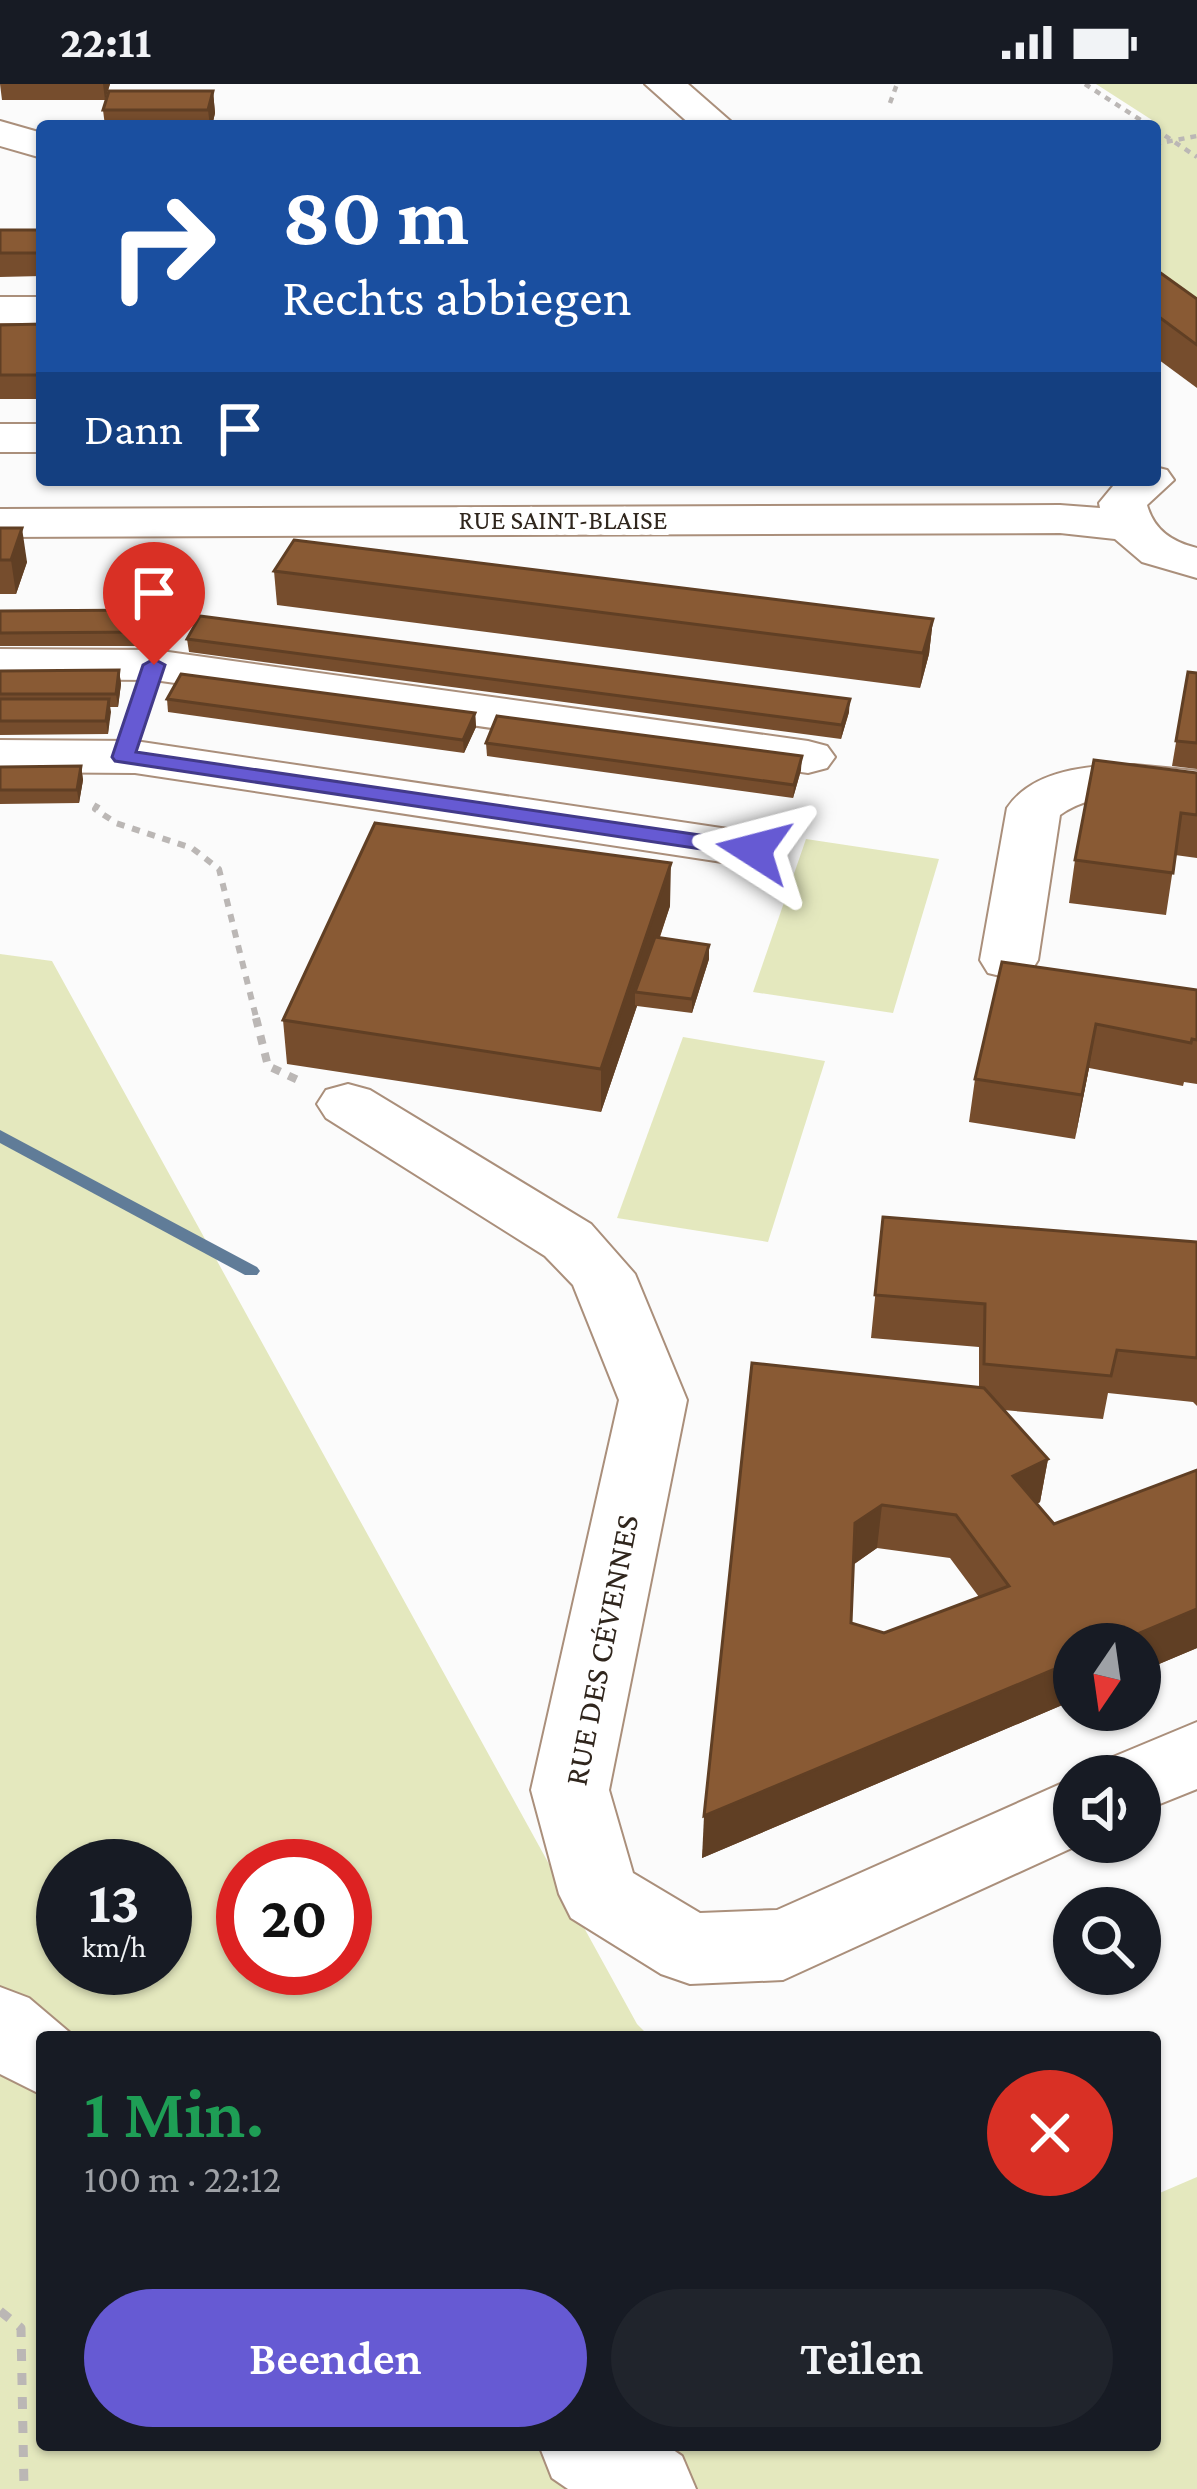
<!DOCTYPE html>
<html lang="de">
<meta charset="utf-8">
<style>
body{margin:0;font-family:"Crimson Pro",serif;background:#20242c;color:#f1f3f6;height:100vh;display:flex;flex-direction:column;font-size:45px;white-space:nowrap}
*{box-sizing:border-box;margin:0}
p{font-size:39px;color:#9ea1a6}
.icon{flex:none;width:66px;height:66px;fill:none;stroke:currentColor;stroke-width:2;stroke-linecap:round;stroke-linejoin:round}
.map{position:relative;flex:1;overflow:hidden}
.drawer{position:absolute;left:36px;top:1947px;width:1125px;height:420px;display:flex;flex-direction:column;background:#171b24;border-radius:12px;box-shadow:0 3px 9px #0004}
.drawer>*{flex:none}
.top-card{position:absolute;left:36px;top:36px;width:1125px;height:366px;border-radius:12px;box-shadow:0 3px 9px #0004;background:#1a4fa0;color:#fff;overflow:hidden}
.needle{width:78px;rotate:193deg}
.buttons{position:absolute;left:1053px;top:1539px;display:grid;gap:24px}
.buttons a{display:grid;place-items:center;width:108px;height:108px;border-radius:50%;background:#171b24;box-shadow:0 3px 9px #0004;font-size:60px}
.speed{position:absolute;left:36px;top:1755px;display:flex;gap:24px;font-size:60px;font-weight:700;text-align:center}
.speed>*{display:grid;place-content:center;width:156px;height:156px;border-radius:50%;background:#171b24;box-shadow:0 3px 9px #0004;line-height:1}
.speed small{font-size:30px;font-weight:400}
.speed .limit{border:18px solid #d22;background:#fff;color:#111}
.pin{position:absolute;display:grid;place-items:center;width:102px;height:102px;color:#fff;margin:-123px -51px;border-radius:50% 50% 50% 0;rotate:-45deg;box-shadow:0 0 12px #0007}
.pin .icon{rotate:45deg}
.me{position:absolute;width:132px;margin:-66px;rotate:279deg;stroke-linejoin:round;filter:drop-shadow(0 0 9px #0008)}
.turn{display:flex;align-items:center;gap:42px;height:252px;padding:0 48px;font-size:54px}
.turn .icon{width:156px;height:156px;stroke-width:2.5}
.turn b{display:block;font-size:84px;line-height:102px}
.then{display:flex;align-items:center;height:114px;padding:0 48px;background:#0003;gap:24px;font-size:45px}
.round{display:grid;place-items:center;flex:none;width:126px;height:126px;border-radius:63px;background:#20242c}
.summary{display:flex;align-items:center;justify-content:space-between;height:204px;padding:0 48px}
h1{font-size:72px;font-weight:600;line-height:90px;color:#1e9e55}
.button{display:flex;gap:24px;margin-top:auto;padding:24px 48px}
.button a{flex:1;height:138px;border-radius:72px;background:#665ad3;color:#fff;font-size:48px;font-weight:600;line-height:138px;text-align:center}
.button a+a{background:#20242c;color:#f1f3f6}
.status{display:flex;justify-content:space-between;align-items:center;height:84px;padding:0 60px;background:#171b24;direction:ltr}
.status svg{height:33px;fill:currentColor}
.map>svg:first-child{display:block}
</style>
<div class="status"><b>22:11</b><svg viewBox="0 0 49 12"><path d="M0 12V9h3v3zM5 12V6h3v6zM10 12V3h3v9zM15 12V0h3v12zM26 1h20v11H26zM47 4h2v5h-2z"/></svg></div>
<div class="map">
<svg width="1197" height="2405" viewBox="0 0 1197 2405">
<rect width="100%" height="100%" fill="#fbfbfb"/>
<!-- green -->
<g fill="#e4e8be" fill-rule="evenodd">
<polygon points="1096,0 1197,0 1197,248 1155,218 1155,42 1126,42 1152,36"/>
<polygon points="806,755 939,775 893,929 753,908"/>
<path d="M0 870 52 877 637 1940 650 1953H42V2361H1155V2111L1197 2093V2405H0ZM63 1782H165V1884H63ZM243 1782H345V1884H243Z"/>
<polygon points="683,953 825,977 768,1158 617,1134"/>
</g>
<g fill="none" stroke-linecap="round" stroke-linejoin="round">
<!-- stream -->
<polygon fill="#607c98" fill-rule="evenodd" points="0,1046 257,1183 260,1187 257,1191 245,1191 0,1059"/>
<defs>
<g id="minor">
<polygon points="645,0 688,0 736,42 692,42"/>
<polygon points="0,37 42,49 42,74 0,62"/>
<rect x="0" y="213" width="42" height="26"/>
<rect x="0" y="340" width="42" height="28"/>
<path d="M1155 383 1167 386 1174 396 1147 421C1154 446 1172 458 1197 464V494L1142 478 1115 455 1060 449 0 453V425L1060 421 1100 424 1099 419 1118 396H1155Z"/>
<polygon points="0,565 154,566 808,657 827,662 835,673 827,684 808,689 154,596 0,595"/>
<polygon points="0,656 135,657 755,749 775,754 783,766 775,778 755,783 135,689 0,688"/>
<path d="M1134 681 1197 687V719C1152 714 1099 703 1060 731L1038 876 1030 889 1009 894 988 889 980 876 1007 724C1033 685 1091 681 1134 681Z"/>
<polygon points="348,1000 370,1006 591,1140 635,1190 687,1316 609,1706 633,1789 700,1829 777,1826 1074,1694 1074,1758 1085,1758 783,1896 690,1900 661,1890 571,1834 559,1810 531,1706 619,1316 573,1201 545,1172 326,1034 317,1020 326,1006"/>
<polygon points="1197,1638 1197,1705 1140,1728 1140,1692 1103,1692 1113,1673"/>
</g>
<g id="major">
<polygon points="0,1903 29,1914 75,1953 42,1953 42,2011 0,1990"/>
<polygon points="539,2361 666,2361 682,2372 696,2405 568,2405 552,2394"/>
</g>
</defs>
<!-- minor casing -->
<use href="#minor" stroke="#aa8f7b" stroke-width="4"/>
<!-- major casing -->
<use href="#major" stroke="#aa8f7b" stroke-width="4"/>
<!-- path-far3 -->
<g stroke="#bbb7b5" stroke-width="4.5" stroke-dasharray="6 6" stroke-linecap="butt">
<polyline points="1085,0 1150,42"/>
<polyline points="890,19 897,0"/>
<polyline points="1155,45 1197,73"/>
<polyline points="1155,60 1197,52"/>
</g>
<!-- path-far2 -->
<g stroke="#bbb7b5" stroke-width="6" stroke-dasharray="8 8" stroke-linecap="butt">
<polyline points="166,536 181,481"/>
<polyline points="98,720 95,725 116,739 192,764 219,785 257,937"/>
</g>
<!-- path-far1 -->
<polyline stroke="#bbb7b5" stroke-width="8" stroke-dasharray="9 9" stroke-linecap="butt" points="256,934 268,982 298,996"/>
<!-- path -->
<polyline stroke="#bbb7b5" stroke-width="9" stroke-dasharray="12 12" stroke-linecap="butt" points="0,2227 21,2244 24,2405"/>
<!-- minor -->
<use href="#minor" fill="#fff" fill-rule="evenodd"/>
<!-- major -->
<use href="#major" fill="#fff" fill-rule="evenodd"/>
</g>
<!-- wall -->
<g fill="#764d2d" fill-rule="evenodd">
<polygon points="0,0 110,0 105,16 2,16"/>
<polygon points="213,7 215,29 212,42 105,42 103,26"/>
<polygon points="0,146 42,146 42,192 0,193"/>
<polygon points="1155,185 1197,215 1197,304 1155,273"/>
<polygon points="42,240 42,315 0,315 0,241"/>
<polygon points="0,444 27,478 16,510 0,510"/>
<polygon points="274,487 933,535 929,570 920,604 277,521"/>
<polygon points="149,526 151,540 149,562 0,562 0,527"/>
<polygon points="187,555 849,628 841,655 189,568"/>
<polygon points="119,586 121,600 118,623 110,623 108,650 0,651 0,587"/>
<polygon points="1188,588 1197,589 1197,685 1172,682"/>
<polygon points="167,615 475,629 476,643 464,669 168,628"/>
<polygon points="486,659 801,686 793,714 487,672"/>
<polygon points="81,682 83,696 79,719 0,720 0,683"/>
<polygon points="1197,689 1197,774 1175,771 1166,831 1069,819 1075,776"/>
<polygon points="670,822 660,853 709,875 692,929 637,922 601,1028 287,980 283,936"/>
<polygon points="1002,878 1197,906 1197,1000 1184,998 1183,1002 1089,984 1075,1055 969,1038 975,995"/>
<path d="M883 1133 1197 1158V1322L1193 1318 1108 1309 1103 1335 1003 1326 1048 1375 1040 1418 1037 1420 1054 1440 1197 1386V1564L1140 1588 1074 1560V1616L702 1774 752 1279 979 1304V1263L871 1254ZM877 1464 950 1474 979 1513 884 1549 851 1539 853 1481Z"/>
</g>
<!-- shaded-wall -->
<g fill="#603f24">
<polygon points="103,0 110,0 105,16"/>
<polygon points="213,7 215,29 212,42 210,42 208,26"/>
<polygon points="22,444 27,478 16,510 11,476"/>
<polygon points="149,526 151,540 149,562 147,548"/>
<polygon points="933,535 929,570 920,604 923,569"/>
<polygon points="119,586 121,600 118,623 116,610"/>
<polygon points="109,615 111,628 108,650 106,637"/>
<polygon points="850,615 849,628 841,655 842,641"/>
<polygon points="475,629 476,643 464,669 463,656"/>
<polygon points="802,672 801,686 793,714 794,701"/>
<polygon points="81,682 83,696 79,719 77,706"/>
<polygon points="671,779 670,822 641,908 635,908 635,921 637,922 601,1028 601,985"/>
<polygon points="709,861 709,875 692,929 692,915"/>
<polygon points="1096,940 1089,984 1075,1055 1082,1011"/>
<polygon points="1048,1375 1040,1418 1007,1435 1013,1392"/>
<polygon points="882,1421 877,1464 851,1482 855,1439"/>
<polygon points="1197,1525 1197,1564 1140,1588 1140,1560 1114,1560"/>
<polygon points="1074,1577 1074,1616 702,1774 704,1732"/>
</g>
<!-- building -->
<g fill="#895a34" stroke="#603f24" stroke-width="3" fill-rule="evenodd">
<polygon points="109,7 213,7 208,26 103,26"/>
<polygon points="319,40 319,42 217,42"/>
<rect x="0" y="146" width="42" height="23"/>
<polygon points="1155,185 1197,215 1197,261 1155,230"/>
<polygon points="42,240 42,291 0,291 0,241"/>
<polygon points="0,444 22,444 11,476 0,476"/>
<polygon points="294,456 933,535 923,569 274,487"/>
<polygon points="149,526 147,548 0,549 0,527"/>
<polygon points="200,532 850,615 842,641 187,555"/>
<polygon points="119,586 116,610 0,610 0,587"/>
<polygon points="1188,588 1197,589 1197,659 1176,657"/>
<polygon points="181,590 475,629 463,656 167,615"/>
<polygon points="0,615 109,615 106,637 0,637"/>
<polygon points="497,632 802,672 794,701 486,659"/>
<polygon points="1094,676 1197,689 1197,731 1181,729 1173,789 1075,776"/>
<polygon points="81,682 77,706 0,706 0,683"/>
<polygon points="375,739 671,779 601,985 283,936"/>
<polygon points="655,853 709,861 692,915 635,908"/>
<polygon points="1002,878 1197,906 1197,956 1192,955 1191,959 1096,940 1082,1011 975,995"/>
<polygon points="883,1133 1197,1158 1197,1274 1117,1266 1111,1292 984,1280 985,1220 875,1211"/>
<path d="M752 1279 984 1304 1048 1375 1013 1392 1054 1440 1197 1386V1525L1114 1560H1074V1577L704 1732ZM882 1421 956 1431 1009 1502 884 1549 851 1539 855 1439Z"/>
</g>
<!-- route -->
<polygon fill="#665ad3" stroke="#423a89" stroke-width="3" points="154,575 165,581 136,668 754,759 766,766 754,773 115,677 112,673 143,581"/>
<g text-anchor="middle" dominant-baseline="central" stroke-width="12" stroke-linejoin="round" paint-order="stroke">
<!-- far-street labels -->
<g font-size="27" fill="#30261d" stroke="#fff">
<text x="563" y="436">RUE SAINT-BLAISE</text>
</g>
<!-- street labels -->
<g font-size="33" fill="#30261d" stroke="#fff">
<text transform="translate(601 1566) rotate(-79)">RUE DES CÉVENNES</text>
</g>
</g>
</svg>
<div class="buttons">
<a><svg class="needle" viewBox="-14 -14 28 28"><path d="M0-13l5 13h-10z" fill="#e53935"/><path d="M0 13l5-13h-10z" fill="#9ea1a6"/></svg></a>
<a><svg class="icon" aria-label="sound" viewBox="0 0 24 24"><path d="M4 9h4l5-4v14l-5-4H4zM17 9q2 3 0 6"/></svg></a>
<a><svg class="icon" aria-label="search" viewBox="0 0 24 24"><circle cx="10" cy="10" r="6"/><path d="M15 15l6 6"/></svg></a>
</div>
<div class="speed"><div>13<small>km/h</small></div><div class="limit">20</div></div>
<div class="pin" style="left:154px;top:581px;background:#d93025"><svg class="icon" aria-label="arrive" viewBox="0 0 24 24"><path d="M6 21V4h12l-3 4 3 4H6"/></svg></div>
<svg class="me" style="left:754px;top:766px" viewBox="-20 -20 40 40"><path d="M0-17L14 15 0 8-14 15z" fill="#665ad3" stroke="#fff" stroke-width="4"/></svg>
<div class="top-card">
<div class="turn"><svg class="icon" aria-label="right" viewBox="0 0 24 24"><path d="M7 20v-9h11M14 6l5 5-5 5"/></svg><div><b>80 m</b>Rechts abbiegen</div></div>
<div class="then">Dann<svg class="icon" aria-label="arrive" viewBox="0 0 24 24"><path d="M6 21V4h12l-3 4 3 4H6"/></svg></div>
</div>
<section class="drawer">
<div class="summary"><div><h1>1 Min.</h1><p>100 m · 22:12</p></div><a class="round" style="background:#d93025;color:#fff"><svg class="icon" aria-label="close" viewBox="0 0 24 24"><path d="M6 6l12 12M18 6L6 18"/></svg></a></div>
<div class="button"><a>Beenden</a><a>Teilen</a></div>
</section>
</div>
